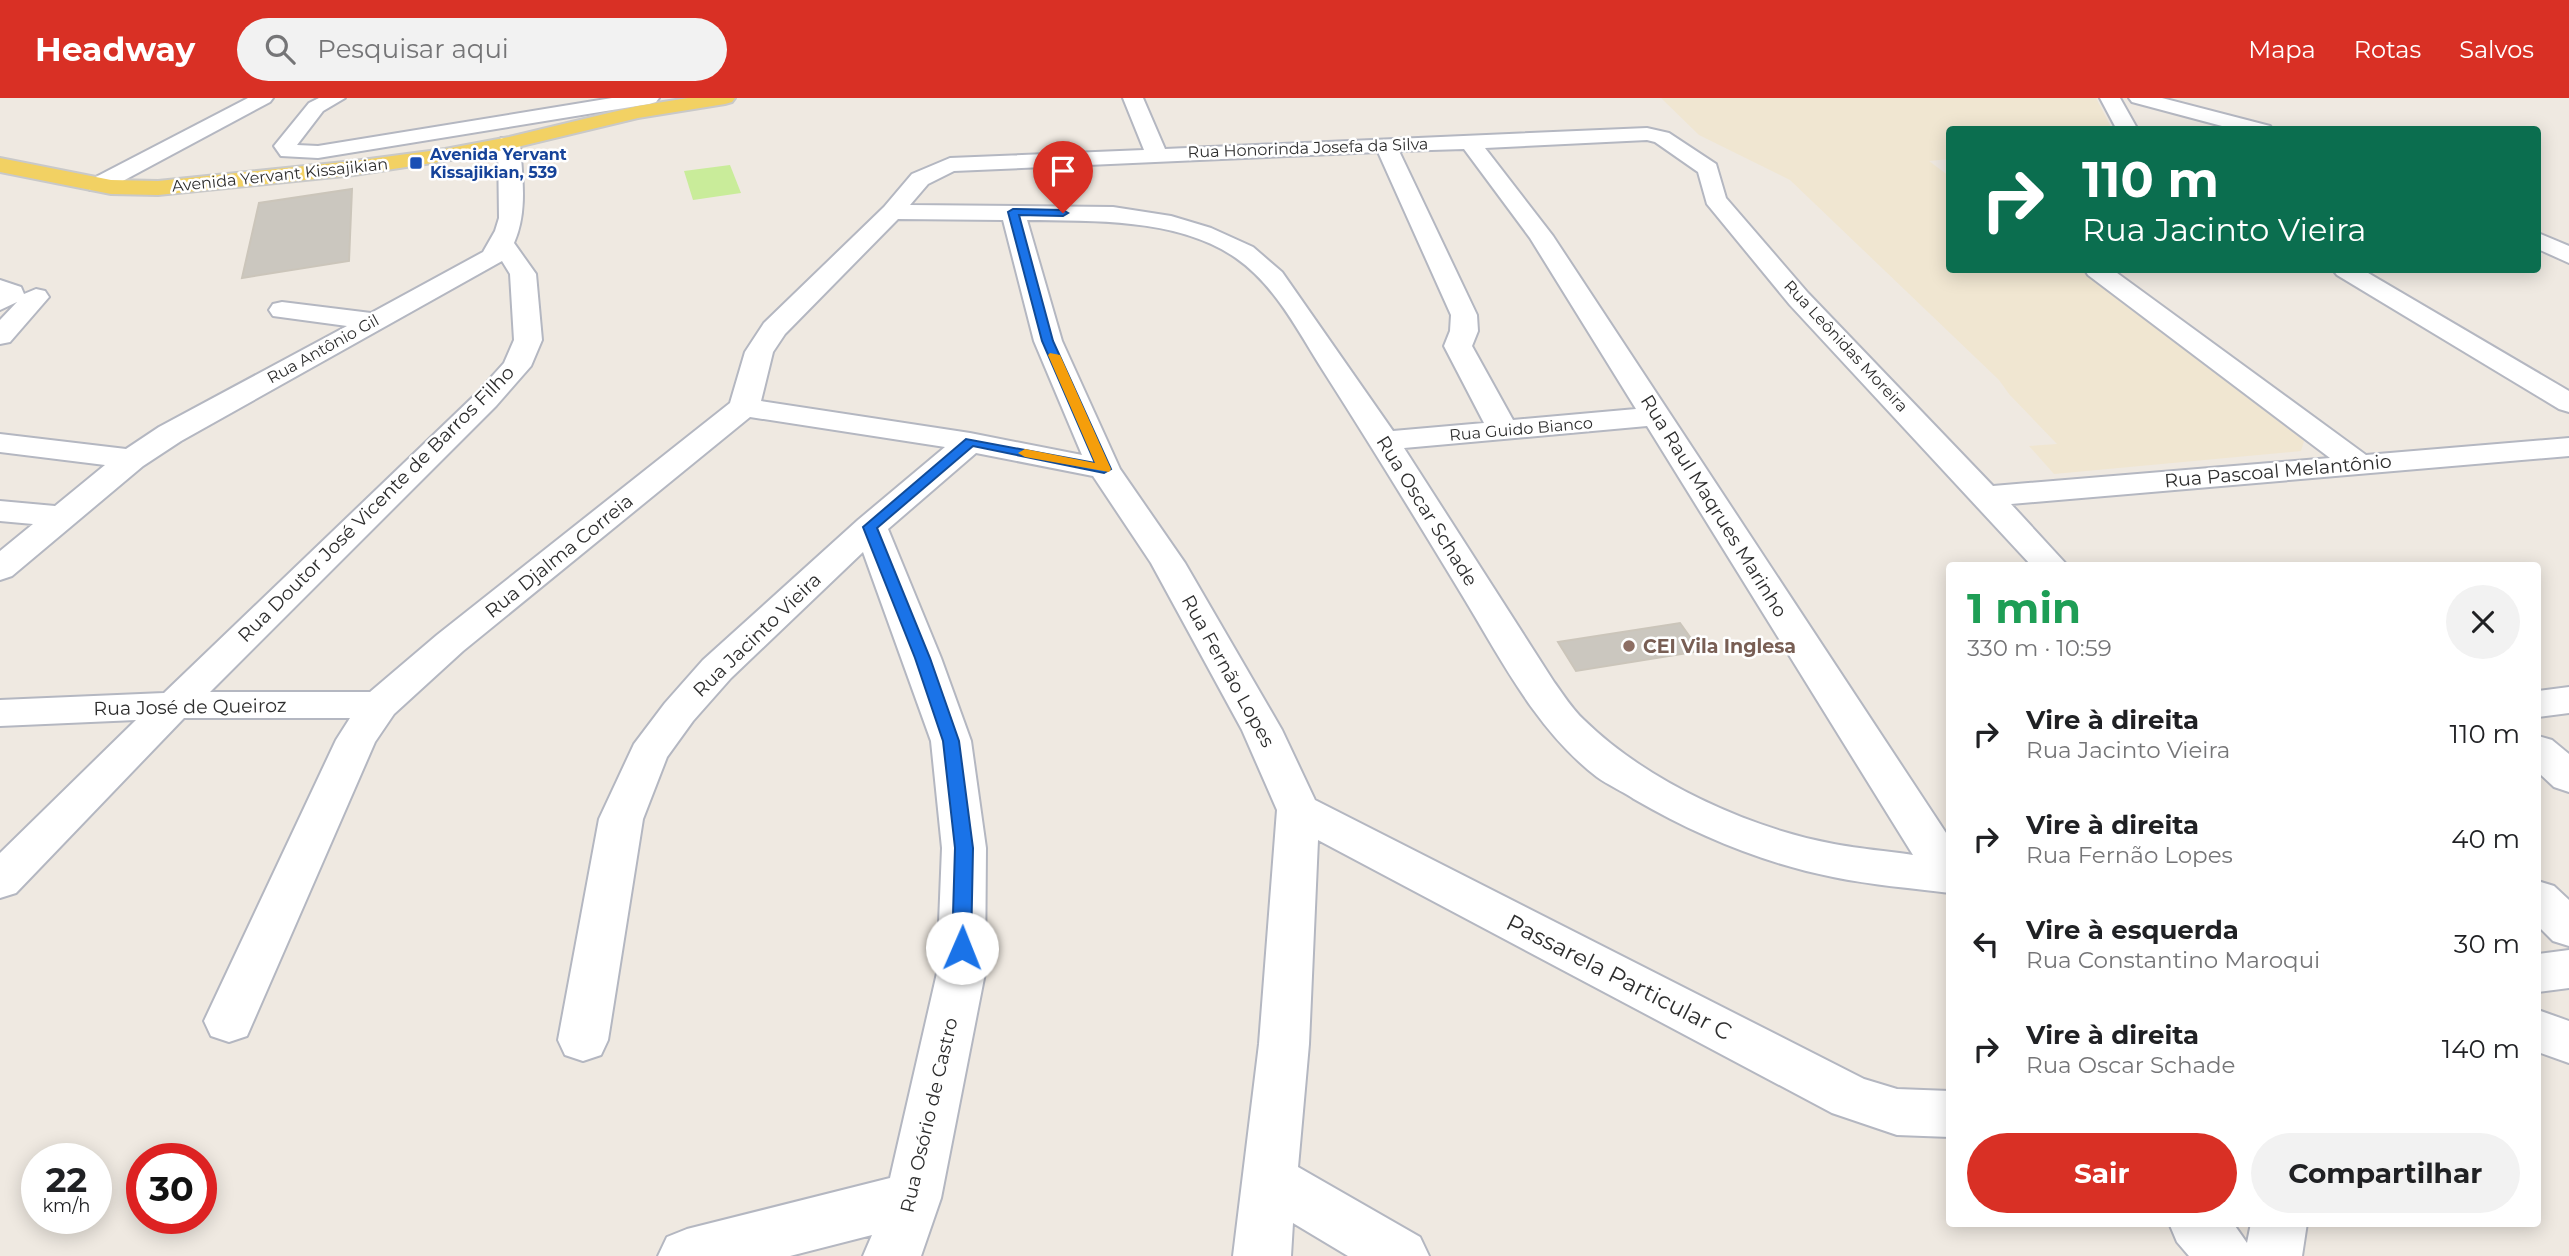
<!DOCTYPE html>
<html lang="pt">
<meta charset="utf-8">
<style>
body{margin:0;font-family:Montserrat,sans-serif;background:#f2f2f2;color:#202124;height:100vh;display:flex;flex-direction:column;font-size:26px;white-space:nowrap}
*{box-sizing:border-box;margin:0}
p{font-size:23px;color:#757577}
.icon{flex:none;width:38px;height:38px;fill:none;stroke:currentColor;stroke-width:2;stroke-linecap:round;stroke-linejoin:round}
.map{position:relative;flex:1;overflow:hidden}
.sheet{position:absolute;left:1946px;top:464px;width:595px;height:665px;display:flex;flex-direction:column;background:#fff;border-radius:7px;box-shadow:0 4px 18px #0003}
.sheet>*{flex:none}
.guide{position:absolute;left:1946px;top:28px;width:595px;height:147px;border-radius:7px;box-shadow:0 4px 18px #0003;background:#0b6e4f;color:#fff;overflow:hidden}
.speed{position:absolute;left:21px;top:1045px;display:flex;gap:14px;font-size:35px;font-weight:700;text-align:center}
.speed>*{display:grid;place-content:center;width:91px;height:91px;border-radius:50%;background:#fff;box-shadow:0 4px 18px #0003;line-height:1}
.speed small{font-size:18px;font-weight:400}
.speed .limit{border:10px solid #d22;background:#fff;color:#111}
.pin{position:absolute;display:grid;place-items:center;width:60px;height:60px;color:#fff;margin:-72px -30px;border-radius:50% 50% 50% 0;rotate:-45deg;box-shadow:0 0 7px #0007}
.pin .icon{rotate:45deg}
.me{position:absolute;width:77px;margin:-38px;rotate:1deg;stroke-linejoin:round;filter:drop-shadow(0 0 5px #0008)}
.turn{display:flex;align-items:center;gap:24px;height:147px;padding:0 21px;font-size:32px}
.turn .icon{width:91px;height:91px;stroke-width:2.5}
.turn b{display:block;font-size:49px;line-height:60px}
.round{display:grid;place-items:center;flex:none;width:74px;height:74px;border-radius:37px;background:#f2f2f2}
.headline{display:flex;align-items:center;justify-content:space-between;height:119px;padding:0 21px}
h1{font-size:42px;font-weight:700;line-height:52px;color:#1e9e55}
.cta{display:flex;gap:14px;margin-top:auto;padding:14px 21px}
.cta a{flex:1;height:80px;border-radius:42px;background:#d93025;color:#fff;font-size:28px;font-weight:700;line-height:80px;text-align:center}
.cta a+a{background:#f2f2f2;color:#202124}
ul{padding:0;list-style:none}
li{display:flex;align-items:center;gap:21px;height:105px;padding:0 21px}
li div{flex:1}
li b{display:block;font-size:26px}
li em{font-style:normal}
header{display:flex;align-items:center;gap:42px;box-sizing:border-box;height:98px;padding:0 35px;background:#d93025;color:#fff}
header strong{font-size:33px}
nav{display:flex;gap:38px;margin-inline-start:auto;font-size:24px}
.search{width:490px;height:63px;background:#f2f2f2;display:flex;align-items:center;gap:18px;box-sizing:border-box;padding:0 24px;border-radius:38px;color:#757577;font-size:26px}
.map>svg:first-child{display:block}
</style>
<header>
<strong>Headway</strong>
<div class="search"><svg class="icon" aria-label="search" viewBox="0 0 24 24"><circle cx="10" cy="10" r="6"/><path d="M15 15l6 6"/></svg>Pesquisar aqui</div>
<nav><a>Mapa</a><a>Rotas</a><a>Salvos</a></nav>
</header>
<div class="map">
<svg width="2569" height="1158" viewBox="0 0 2569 1158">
<rect width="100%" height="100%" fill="#efe9e1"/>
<!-- education -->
<polygon fill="#f0e6d1" points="1661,0 2096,0 2112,31 1950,32 1949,61 1929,63 1949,78 1950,172 2080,172 2304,343 2301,353 2054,376 2029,348 2057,346 2009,296 1999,282 1790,82 1699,37"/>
<!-- pitch -->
<polygon fill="#c9ec9a" points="730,67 741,95 693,102 684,73"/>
<!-- building -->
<g fill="#cbc7bf" stroke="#cbc5ba" stroke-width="2">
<polygon points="352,91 349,163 242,180 259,105"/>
<polygon points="1680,525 1700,553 1576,573 1558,544"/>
</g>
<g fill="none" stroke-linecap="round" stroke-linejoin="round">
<defs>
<g id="minor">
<polygon points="248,0 273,0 270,4 106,92 90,92 87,87 90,82"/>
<polygon points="319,0 345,0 323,13 297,47 318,48 612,0 659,0 656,4 649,6 318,60 281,58 274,48 309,5"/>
<path d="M1123 0H1143L1165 51 1647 30 1669 35 1716 66 1726 100 1808 195 1993 388 2330 360 2088 177 2085 172H2113L2366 357 2569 340V358L2011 406 2067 467H2031L1790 207 1707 106 1698 74 1655 44 1647 42 1485 50 1553 138 1950 741V795C1911 790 1871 787 1833 779 1763 765 1696 737 1634 701 1622 693 1608 687 1597 679 1536 632 1501 561 1462 497 1416 421 1370 346 1322 271 1298 233 1275 187 1236 160 1178 120 1095 123 1027 122L1062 243 1120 371 1185 465 1282 632 1315 702 1864 981 1897 991 1950 993V1039L1897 1037 1832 1015 1318 742 1309 946 1298 1069 1420 1139 1429 1158H1348L1293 1125 1291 1158H1233L1259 946 1277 712 1242 632 1151 465 1093 378 976 355 888 431 941 560 971 643 986 750 985 875 941 1100 921 1158H863L872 1137 790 1158H658L667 1139 687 1131 890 1080 937 875 942 750 931 643 863 454 731 580 693 623 667 659 643 721 608 942 601 957 583 963 565 957 558 942 599 721 634 646 665 605 703 562 858 422 945 349 750 319 463 553 394 616 375 644 247 938 229 944 211 938 204 923 336 642 350 620H184L16 795 0 800V755L136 622 0 628V602L164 595 476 296 504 265 514 242 510 176 502 163 181 343 143 368 12 478 0 482V453L33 426 0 423V403L55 408 105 367 0 354V336L126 351 159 329 347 228 273 218 269 212 273 206 282 204 371 215 483 154 495 133 499 120 498 45 501 40H517L520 45C522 79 528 113 514 145L536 176 542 242 531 268 496 308 210 594H370L437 537 730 305 745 254 764 225 884 109 912 76 950 60 1144 52ZM1464 51 1530 140 1636 311 1513 322 1472 248 1478 233 1477 217 1399 53ZM1378 54 1451 217 1450 233 1444 248 1484 325 1393 333 1282 174 1253 149 1211 130 1171 118 1113 109 910 107 928 86 954 73ZM898 121 1003 122 1034 243 1082 357 970 335 761 303 773 254 785 236ZM1647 328 1913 757C1887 753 1860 751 1834 746 1748 730 1646 683 1584 622 1572 611 1563 596 1554 584L1404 350Z"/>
<polygon points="2100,0 2120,0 2138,32 2117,32"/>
<polygon points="2129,0 2162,0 2270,28 2273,32 2237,32 2132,4"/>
<polygon points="2538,135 2569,148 2569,165 2538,151"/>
<polygon points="2333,172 2363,172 2569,293 2569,314 2559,311 2337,177"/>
<polygon points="0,182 21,189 24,196 36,191 45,193 49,199 10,244 0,246 0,222 17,204 0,212"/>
<polygon points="2569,589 2569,615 2538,619 2538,593"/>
<polygon points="2538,638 2552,642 2569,656 2569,694 2554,689 2538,674"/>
<polygon points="2538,783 2554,788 2569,802 2569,848 2553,843 2538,828"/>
<polygon points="2569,852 2569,890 2538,894 2538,856"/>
<polygon points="2538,912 2569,923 2569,965 2538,954"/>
<polygon points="2169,1125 2233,1125 2247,1145 2251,1125 2307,1125 2302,1158 2189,1158 2177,1144"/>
</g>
<polygon id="major" points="688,0 735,0 732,4 725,6 638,20 509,51 445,63 354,77 158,97 111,96 0,74 0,60 111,82 158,83 354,63 445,51 509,39 638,8"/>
</defs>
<!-- minor casing -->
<use href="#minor" stroke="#b4b7c1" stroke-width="4"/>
<!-- major casing -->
<use href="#major" stroke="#c9c9c9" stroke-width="4"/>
<!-- minor -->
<use href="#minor" fill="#fff" fill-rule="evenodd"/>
<!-- major -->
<use href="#major" fill="#f2d163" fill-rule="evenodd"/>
</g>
<!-- route -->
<polygon fill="#1a73e8" stroke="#114b97" stroke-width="2" points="1013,111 1063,112 1068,115 1063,118 1019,117 1053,243 1111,371 1104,375 973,348 877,430 930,560 959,643 973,750 971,850 969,855 962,858 955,855 952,850 955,750 943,643 915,560 863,429 966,341 1095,365 1042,243 1008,114"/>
<!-- slow -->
<polygon fill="#f59e0b" points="1050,255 1060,257 1111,371 1109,374 1025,359 1018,355 1025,351 1095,365 1048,257"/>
<!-- markers -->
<rect fill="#1a4fb4" stroke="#fff" stroke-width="2.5" x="409" y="58" width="14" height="14" rx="3.5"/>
<circle fill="#8d6e63" stroke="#fff" stroke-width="2.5" cx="1629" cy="548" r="7"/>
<g text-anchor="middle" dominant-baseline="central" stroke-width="5" stroke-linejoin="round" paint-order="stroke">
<!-- far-street labels -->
<g font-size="16" fill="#2e2e2e" stroke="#fff">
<text transform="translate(1308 50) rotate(-2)">Rua Honorinda Josefa da Silva</text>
<text transform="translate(280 77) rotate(-6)">Avenida Yervant Kissajikian</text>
<text transform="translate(1846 248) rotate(47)">Rua Leônidas Moreira</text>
<text transform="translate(323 251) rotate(-29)">Rua Antônio Gil</text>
<text transform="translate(1521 331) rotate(-5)">Rua Guido Bianco</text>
</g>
<!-- far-transit labels -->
<g font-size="16" font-weight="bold" fill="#164399" stroke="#fff" text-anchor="start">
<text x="430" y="56">Avenida Yervant<tspan x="430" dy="18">Kissajikian, 539</tspan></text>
</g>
<!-- street labels -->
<g font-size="19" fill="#2e2e2e" stroke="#fff">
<text transform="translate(2278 373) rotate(-5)">Rua Pascoal Melantônio</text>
<text transform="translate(376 406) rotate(-45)">Rua Doutor José Vicente de Barros Filho</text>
<text transform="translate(1714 408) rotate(58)">Rua Raul Maqrues Marinho</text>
<text transform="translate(1427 413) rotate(58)">Rua Oscar Schade</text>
<text transform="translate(559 458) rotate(-39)">Rua Djalma Correia</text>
<text transform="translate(757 537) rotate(-44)">Rua Jacinto Vieira</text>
<text transform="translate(1228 573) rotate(61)">Rua Fernão Lopes</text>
<text transform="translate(190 609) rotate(-1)">Rua José de Queiroz</text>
<text transform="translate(929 1017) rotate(-77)">Rua Osório de Castro</text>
</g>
<!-- education labels -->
<g font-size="19" font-weight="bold" fill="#785e54" stroke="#fff" text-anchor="start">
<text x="1643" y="548">CEI Vila Inglesa</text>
</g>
<!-- near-street labels -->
<g font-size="23" fill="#2e2e2e" stroke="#fff">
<text transform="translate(1619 879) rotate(27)">Passarela Particular C</text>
</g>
</g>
</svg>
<div class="speed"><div>22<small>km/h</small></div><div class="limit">30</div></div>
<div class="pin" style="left:1063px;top:115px;background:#d93025"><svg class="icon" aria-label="arrive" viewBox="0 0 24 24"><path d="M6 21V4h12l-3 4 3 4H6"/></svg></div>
<svg class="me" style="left:962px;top:850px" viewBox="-20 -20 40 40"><circle r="19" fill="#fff"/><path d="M0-13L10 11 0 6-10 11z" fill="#1a73e8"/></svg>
<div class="guide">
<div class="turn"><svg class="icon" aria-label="right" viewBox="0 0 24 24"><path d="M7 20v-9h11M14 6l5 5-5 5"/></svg><div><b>110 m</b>Rua Jacinto Vieira</div></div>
</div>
<section class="sheet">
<div class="headline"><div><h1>1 min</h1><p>330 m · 10:59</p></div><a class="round"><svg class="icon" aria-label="close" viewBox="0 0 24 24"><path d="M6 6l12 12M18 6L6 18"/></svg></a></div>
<ul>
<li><svg class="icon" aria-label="right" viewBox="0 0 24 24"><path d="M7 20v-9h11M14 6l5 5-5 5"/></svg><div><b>Vire à direita</b><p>Rua Jacinto Vieira</p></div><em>110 m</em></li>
<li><svg class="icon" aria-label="right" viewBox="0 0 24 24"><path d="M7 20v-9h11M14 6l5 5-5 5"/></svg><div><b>Vire à direita</b><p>Rua Fernão Lopes</p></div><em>40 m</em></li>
<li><svg class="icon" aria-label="left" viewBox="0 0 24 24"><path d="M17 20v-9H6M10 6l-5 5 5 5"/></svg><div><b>Vire à esquerda</b><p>Rua Constantino Maroqui</p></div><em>30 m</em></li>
<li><svg class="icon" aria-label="right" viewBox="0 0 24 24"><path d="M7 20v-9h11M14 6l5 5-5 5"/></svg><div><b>Vire à direita</b><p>Rua Oscar Schade</p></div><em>140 m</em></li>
</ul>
<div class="cta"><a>Sair</a><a>Compartilhar</a></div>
</section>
</div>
